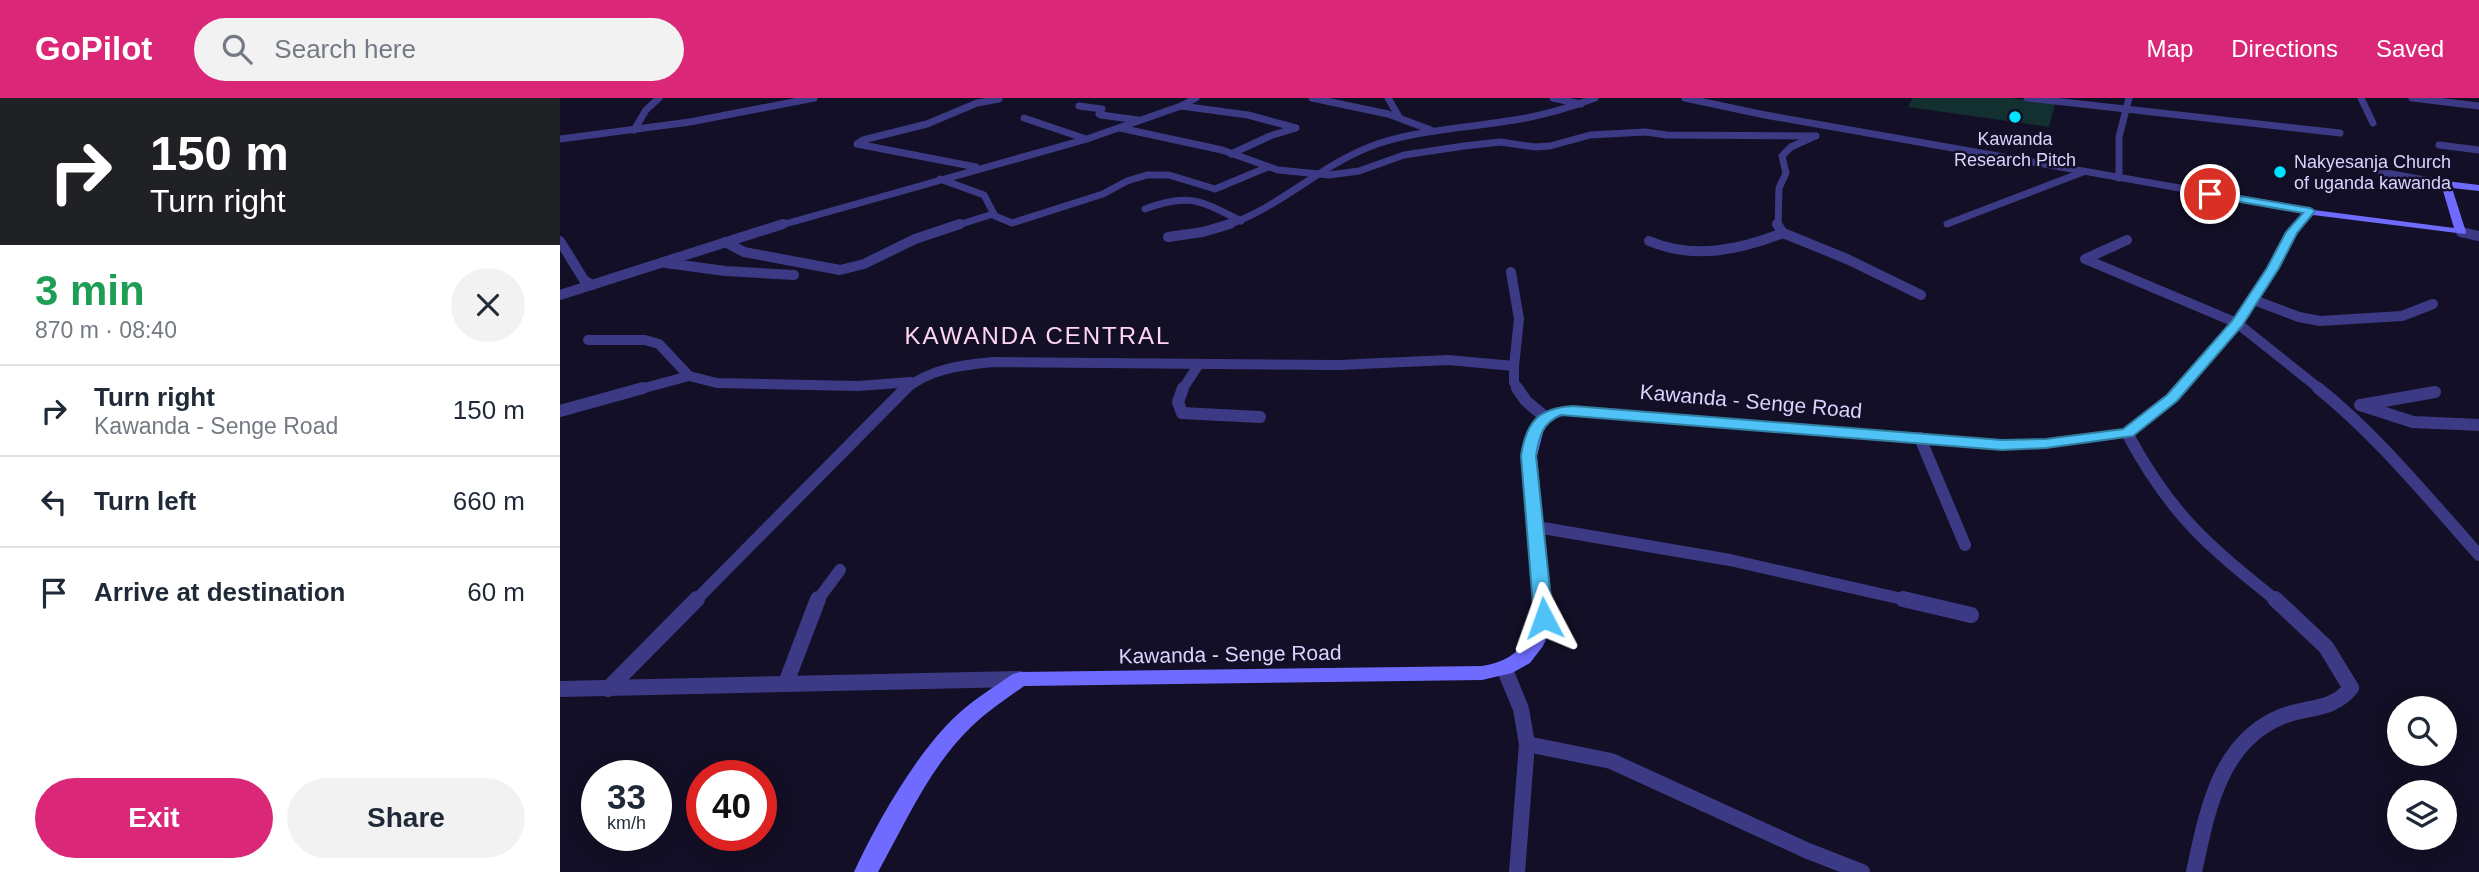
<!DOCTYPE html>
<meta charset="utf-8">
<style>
body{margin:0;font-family:Arial,sans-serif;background:#f2f2f3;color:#1f2937;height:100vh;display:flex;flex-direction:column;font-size:26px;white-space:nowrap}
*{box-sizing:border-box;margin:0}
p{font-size:23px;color:#747a83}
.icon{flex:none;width:38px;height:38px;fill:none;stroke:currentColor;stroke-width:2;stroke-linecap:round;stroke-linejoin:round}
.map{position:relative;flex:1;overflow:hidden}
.sheet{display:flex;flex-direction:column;background:#fff;width:560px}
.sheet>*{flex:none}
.top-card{background:#202124;color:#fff;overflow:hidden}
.controls{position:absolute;left:1827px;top:598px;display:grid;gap:14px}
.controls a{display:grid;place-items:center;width:70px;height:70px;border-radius:50%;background:#fff;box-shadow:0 4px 18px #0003;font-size:35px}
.speed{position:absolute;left:21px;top:662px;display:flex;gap:14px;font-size:35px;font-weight:700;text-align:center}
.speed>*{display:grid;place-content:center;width:91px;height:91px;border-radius:50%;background:#fff;box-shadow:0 4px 18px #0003;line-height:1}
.speed small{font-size:18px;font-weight:400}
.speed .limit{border:10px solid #d22;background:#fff;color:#111}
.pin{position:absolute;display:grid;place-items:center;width:60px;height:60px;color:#fff;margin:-30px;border:4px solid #fff;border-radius:50%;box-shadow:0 2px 7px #0007}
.me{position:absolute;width:77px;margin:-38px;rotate:356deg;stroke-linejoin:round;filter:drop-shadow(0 0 5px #0008)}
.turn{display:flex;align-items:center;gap:24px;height:147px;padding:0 35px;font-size:32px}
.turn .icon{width:91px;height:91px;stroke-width:2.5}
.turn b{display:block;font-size:49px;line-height:60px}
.round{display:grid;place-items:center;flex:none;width:74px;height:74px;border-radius:37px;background:#f2f2f3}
.head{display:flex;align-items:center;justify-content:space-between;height:119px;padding:0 35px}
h1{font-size:42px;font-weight:700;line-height:52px;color:#1e9e55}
.cta{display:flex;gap:14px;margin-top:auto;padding:14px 35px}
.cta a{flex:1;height:80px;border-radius:42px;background:#db2777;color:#fff;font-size:28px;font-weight:700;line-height:80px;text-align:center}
.cta a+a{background:#f2f2f3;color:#1f2937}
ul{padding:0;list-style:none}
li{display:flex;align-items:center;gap:21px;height:91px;padding:0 35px;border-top:2px solid #e0e1e3}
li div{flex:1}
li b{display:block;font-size:26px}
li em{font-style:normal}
header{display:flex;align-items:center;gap:42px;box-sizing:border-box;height:98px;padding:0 35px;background:#db2777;color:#fff}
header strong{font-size:33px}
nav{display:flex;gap:38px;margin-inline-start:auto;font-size:24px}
.search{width:490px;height:63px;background:#f2f2f3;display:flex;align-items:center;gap:18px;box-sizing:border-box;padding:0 24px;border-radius:38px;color:#747a83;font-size:26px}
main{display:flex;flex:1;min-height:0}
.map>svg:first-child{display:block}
</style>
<header>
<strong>GoPilot</strong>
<div class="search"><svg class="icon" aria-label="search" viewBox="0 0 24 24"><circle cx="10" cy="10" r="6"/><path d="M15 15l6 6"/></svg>Search here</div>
<nav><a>Map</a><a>Directions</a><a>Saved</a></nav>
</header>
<main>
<section class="sheet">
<div class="top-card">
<div class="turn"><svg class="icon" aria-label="right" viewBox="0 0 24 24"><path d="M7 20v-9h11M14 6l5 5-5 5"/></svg><div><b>150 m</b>Turn right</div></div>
</div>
<div class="head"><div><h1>3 min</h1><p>870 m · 08:40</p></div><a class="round"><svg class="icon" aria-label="close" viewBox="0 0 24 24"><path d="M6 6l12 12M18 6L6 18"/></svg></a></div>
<ul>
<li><svg class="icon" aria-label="right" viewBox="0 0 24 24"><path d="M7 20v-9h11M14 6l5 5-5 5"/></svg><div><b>Turn right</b><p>Kawanda - Senge Road</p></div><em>150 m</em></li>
<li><svg class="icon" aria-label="left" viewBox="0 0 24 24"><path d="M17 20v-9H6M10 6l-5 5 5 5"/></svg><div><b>Turn left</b></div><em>660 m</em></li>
<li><svg class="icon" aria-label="arrive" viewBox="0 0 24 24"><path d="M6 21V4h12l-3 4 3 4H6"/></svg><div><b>Arrive at destination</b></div><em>60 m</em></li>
</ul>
<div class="cta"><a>Exit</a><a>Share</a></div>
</section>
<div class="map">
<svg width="1919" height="774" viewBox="0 0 1919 774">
<rect width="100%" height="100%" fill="#130f26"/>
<!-- green -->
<polygon fill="#12302f" points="1353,0 1451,0 1495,6 1489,29 1348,9"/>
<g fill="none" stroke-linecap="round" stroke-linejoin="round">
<!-- street-far3 -->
<g stroke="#3d3a85" stroke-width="7">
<polyline points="752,0 828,16 871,32"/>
<polyline points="828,0 839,19"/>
<polyline points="993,0 1021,6"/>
<polyline points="1125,0 1205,17 1750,113"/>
<polyline points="1467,0 1780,35"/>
<polyline points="1801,0 1813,25"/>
<polyline points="1852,0 1919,8"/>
<polyline points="519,8 542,11 539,16 541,17 578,22"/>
<polyline points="621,8 688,17 736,30 710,38 671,56"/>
<polyline points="464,20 526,41"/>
<polyline points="560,30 662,52 718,72 769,77 799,73 844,57 904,48 940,44 975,49 990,48 1030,37 1085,34 1107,37 1256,38"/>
<polyline points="74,32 86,12 99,0"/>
<polyline points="0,41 130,24 254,0"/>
<polyline points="1879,47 1919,52"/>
<polyline points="416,69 297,46 303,42 367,26 417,5 439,1"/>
<polyline points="1821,74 1886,86"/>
<polyline points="1559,80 1559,39 1569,0"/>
<polyline points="380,81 424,97 435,118 452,125 543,96 567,83 587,77 609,77 655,91 708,69"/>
<path d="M585 111C629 94 641 103 681 123"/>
<polyline points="1387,126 1523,74"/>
<polyline points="218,128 527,41 621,8 636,0"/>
<polyline points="395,128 433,116"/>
<path d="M665 128C722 109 763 64 820 45 861 32 905 30 947 23 978 19 1006 11 1035 0"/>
<polyline points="1218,128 1219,90 1226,75 1222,58 1231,49 1253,39"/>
</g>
<!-- street-far2 -->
<g stroke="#3d3a85" stroke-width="10">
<polyline points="1217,126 1223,135 1287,161 1361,197"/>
<polyline points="1901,134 1919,138"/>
<polyline points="608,139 643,134 670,126"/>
<polyline points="1567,142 1525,161 1677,225 1761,292"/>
<polyline points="0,143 24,182 32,187"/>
<path d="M1089 143C1134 162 1179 152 1223 135"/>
<polyline points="165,144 184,154 280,172 304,166 355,141 400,126"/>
<polyline points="106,165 165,173 234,177"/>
<polyline points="951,174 959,221 954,268"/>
<polyline points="0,197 223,126"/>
<polyline points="1694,202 1739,219 1760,223 1842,218 1873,206"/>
<polyline points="28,242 85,242 99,246 129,278 157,285 298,288 351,284"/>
<polyline points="77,292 129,278"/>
<path d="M344 292C369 271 401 267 433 264L779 267 888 262 954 268V284L958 292"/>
<polyline points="622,292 639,266"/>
</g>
<!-- street-far1 -->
<g stroke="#3d3a85" stroke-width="12">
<polyline points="623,290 618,304 622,315 700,319"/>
<polyline points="957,290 966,303 985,319"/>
<path d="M1758 290C1818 338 1868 400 1919 457"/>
<polyline points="1800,307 1853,324 1919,327"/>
<polyline points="1801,307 1875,294"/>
<polyline points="0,313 83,290"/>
<path d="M1567 335C1610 416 1647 447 1717 503"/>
<polyline points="1360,340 1405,447"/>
<polyline points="977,429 1170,462 1351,503"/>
<polyline points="135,503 346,290"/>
<polyline points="257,503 280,472"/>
</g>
<!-- street -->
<g stroke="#3d3a85" stroke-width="16">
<polyline points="1343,501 1411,517"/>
<polyline points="945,572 961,611 967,646 957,774"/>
<polyline points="226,585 258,501"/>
<polyline points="0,591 460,581"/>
<polyline points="48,591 137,501"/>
<polyline points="967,646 1051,663 1248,753 1302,774"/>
<path d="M1634 774C1647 714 1659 643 1723 618 1749 608 1772 613 1791 590L1766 549 1715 501"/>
</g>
<!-- secondary -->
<path fill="#6f6bff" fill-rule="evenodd" d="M1886 83 1919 87V93L1892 90 1906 134 1905 136 1753 117 1737 135 1719 170 1681 228 1617 303 1572 338 1486 349 1442 351 1013 316 998 319 985 327 977 358 992 520 990 533 983 548 970 565 952 575 922 582 464 588C446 601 428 613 412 628 370 668 346 724 318 774H294C317 724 357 654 397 617 414 601 434 589 453 576L460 574 922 568C952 563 967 550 974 520L961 358 963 347 969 330 981 316 1013 308 1442 343 1486 341 1563 331 1607 297 1672 223 1707 170 1727 134 1746 111 1894 130 1881 86Z"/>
</g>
<!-- route -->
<path fill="#4fc3f7" stroke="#337fa1" stroke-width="2" d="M1650 93 1750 110 1755 113 1737 135 1719 170 1682 228 1617 303 1573 338 1486 350 1442 352 1001 317C982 325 979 339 976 358L993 520 990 525H977L974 520 961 358C966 324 978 310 1013 308L1442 342 1486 341 1563 331 1607 297 1672 223 1707 170 1726 134 1743 115 1646 98V94Z"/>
<!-- markers -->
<g fill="#00e5ff" stroke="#130f26" stroke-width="2.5">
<circle cx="1455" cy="19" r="7"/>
<circle cx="1720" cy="74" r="7"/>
</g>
<g text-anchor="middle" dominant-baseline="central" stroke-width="5" stroke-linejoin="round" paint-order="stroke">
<!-- far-poi labels -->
<g font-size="18" fill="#d9d4ff" stroke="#130f26">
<text x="1455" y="41">Kawanda<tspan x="1455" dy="21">Research Pitch</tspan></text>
<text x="1734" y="64" text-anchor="start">Nakyesanja Church<tspan x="1734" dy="21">of uganda kawanda</tspan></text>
</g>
<!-- street labels -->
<g font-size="21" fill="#d9d4ff" stroke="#130f26">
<text transform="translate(1191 303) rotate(5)">Kawanda - Senge Road</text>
<text transform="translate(670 556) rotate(-1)">Kawanda - Senge Road</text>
</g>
<!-- quarter labels -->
<g font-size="24" letter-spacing="2" fill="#ffd6f0" stroke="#130f26">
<text x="478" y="237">KAWANDA CENTRAL</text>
</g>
</g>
</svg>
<div class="controls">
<a><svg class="icon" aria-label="search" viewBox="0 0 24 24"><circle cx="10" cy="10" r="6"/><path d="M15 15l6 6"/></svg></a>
<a><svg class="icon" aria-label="layers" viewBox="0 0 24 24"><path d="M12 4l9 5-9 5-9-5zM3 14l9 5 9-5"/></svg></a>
</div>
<div class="speed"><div>33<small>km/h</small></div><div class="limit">40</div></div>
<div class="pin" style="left:1650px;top:96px;background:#d93025"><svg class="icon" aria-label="arrive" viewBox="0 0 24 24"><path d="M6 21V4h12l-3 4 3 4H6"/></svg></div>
<svg class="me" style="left:984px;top:520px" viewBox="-20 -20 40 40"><path d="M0-17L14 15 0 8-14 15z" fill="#4fc3f7" stroke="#fff" stroke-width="4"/></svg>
</div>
</main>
